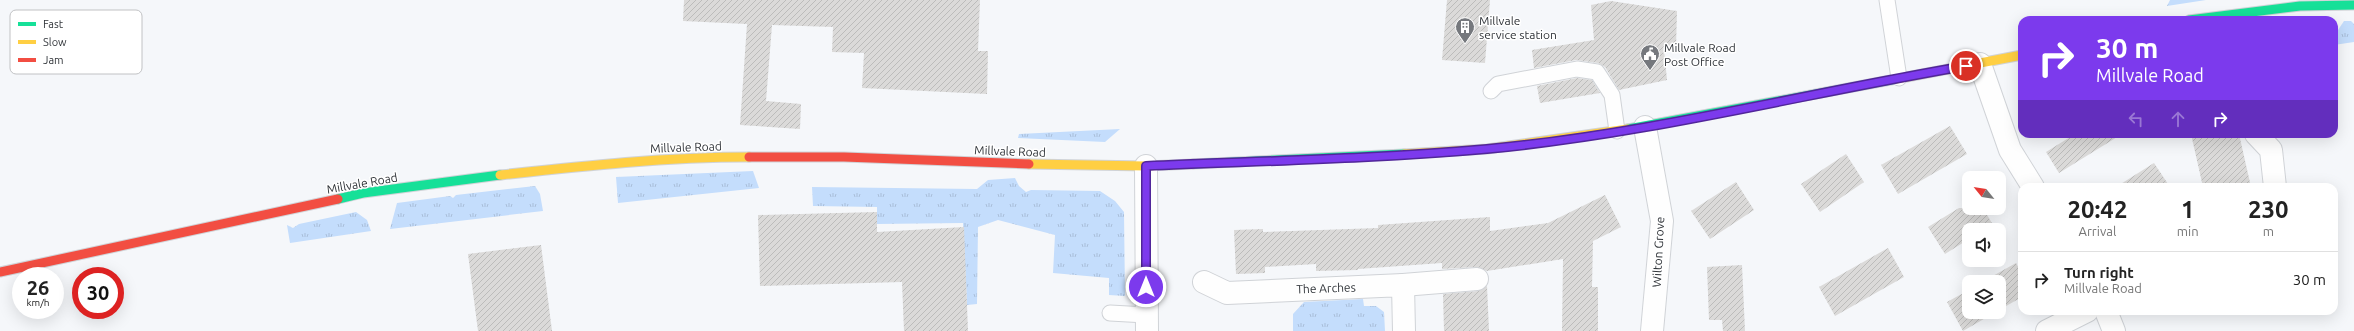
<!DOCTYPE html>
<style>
body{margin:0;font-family:Ubuntu,sans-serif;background:#f6f6f6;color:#222;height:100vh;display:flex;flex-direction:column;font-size:15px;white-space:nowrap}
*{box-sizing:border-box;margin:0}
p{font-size:13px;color:#767676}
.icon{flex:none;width:22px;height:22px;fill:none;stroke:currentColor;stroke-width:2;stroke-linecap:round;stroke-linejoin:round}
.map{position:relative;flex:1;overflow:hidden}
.sheet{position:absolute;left:2018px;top:183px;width:320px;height:132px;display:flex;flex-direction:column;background:#fff;border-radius:12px;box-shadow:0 4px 16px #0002}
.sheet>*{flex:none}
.top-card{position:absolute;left:2018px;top:16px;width:320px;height:122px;border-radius:12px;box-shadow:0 4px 16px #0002;background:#7c3aed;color:#fff;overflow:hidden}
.needle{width:26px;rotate:300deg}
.fabs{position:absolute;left:1962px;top:171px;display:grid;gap:8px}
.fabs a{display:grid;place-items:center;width:44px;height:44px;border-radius:8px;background:#fff;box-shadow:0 4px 16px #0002;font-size:20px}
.speed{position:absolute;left:12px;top:267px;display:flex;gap:8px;font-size:20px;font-weight:700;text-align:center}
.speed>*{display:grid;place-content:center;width:52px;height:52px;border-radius:50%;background:#fff;box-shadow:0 4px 16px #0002;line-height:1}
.speed small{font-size:10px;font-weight:400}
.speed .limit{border:6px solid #d22;background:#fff;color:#111}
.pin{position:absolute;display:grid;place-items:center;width:34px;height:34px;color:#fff;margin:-17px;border:2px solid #fff;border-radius:50%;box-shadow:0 1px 4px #0007}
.me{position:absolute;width:44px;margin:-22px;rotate:0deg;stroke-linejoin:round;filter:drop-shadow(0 0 3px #0008)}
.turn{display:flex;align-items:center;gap:14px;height:84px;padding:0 12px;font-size:18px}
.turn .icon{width:52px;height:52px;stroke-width:2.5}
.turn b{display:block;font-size:28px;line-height:34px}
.lanes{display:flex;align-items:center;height:38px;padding:0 12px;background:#0003;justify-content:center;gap:20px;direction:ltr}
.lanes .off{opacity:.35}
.eta{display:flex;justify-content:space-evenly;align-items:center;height:68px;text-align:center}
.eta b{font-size:24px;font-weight:700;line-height:28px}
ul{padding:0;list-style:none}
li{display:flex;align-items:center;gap:12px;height:56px;padding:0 12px;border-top:1px solid #e0e0e0}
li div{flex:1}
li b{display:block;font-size:15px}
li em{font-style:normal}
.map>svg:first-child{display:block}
</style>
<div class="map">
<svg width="2354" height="331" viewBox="0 0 2354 331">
<defs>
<pattern id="grass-tufts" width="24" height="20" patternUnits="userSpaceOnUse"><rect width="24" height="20" fill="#c4ddfc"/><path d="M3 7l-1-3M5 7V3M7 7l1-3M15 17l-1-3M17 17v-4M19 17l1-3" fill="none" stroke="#a9bed9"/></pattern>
<pattern id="building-hatch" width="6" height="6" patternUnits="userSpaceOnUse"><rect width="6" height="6" fill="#dbdad9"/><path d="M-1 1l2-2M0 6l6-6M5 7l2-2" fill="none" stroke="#bcbcbb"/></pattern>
</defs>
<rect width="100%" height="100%" fill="#f5f7fa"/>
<!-- grass -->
<g fill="url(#grass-tufts)">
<polygon points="2170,0 2206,0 2167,6"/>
<polygon points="2344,21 2351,21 2354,24 2354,42 2334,45 2336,33"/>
<polygon points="1120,129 1105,142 1018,138 1019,134"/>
<polygon points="753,171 759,188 618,203 616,177"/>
<polygon points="1015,178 1019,186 1026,192 1031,190 1100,191 1115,201 1124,212 1125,296 1109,295 1109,278 1053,273 1055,235 998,220 978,227 977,304 967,305 963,223 877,224 877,207 813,206 812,187 977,189 988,180"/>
<polygon points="535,186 540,194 543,211 390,229 397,203 450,196 453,198 456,195"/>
<polygon points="356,212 367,220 371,231 290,243 287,225 293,228 299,224"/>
<polygon points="1363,299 1364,306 1376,306 1384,312 1385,331 1293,331 1293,314 1304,302"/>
</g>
<!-- building -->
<g fill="url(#building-hatch)">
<polygon points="684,0 980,0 978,51 988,51 987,94 862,88 864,53 832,52 833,27 772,25 766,101 801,104 800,129 740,125 747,24 683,21"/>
<polygon points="1447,0 1490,0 1485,63 1442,60"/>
<polygon points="1611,1 1677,11 1676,48 1664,49 1667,80 1619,90 1605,67 1598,63 1576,60 1534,68 1532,50 1594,40 1591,5"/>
<polygon points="1577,78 1592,80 1600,93 1540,103 1537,86"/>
<polygon points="1950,126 1967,154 1898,194 1881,165"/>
<polygon points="2075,134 2122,134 2059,173 2046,152"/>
<polygon points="2191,134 2239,134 2251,187 2203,187"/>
<polygon points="1846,154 1864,182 1820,212 1801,184"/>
<polygon points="2154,163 2170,187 2116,187"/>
<polygon points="1736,182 1754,210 1710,239 1691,211"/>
<polygon points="1605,195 1621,227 1593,241 1592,287 1598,287 1598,331 1562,331 1563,259 1487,271 1476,267 1442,269 1442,263 1358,269 1358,270 1316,271 1316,264 1265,267 1265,273 1236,274 1234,230 1263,229 1263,232 1378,228 1378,225 1490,217 1490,231 1548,223"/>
<polygon points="1959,208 1983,208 1996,230 1969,230 1969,239 1945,254 1928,227"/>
<polygon points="877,212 877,232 964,227 968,331 904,331 902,282 760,286 758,215"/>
<polygon points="541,245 552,331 478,331 468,254"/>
<polygon points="1888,248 1904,277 1835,316 1819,287"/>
<polygon points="2016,263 2022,274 2022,297 1999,310 1999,282 1982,282"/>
<polygon points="1742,265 1745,331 1723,331 1722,320 1709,320 1707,267"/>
<polygon points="1487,286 1489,331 1444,331 1443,294 1478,291"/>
<polygon points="1969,290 1969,312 1996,312 1963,331 1947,302"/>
</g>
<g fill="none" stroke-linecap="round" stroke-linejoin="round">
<defs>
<g id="lane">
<polyline points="1887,0 1899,78"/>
<polyline points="1491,91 1498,84 1577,69 1597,72 1612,95 1617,131"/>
<polyline points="1110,313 1146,315"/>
</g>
<g id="street">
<polyline points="1980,64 2010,150 2033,187"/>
<polyline points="1645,127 1662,221 1652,331"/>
<polyline points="2256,134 2271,150 2275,187"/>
<polyline points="1146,166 1147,331"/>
<polyline points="1204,282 1227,293 1403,285 1404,331"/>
<polyline points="1403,285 1477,279"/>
<polyline points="2106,311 2114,331"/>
<polyline points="2047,331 2087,311"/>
</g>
<g id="fast">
<polyline points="2189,20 2300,6 2354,5"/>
<polyline points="1628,129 1896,79"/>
<polyline points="1193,164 1404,154"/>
<polyline points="338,199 363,193 500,175"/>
</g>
<g id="slow">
<polyline points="1896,79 2022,55"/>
<polyline points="1404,154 1487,149 1628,129"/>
<polyline points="1029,164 1146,166 1193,164"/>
<path d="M500 175C583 166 665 157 749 157"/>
</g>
<g id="jam">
<polyline points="749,157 844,157 1029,164"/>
<polyline points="0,272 338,199"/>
</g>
</defs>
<!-- lane casing -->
<use href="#lane" stroke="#d0d3d7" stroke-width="17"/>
<!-- street casing -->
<use href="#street" stroke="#d0d3d7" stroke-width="24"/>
<!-- fast casing -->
<use href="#fast" stroke="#d0d3d7" stroke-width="11"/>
<!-- slow casing -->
<use href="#slow" stroke="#d0d3d7" stroke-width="11"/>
<!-- jam casing -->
<use href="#jam" stroke="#d0d3d7" stroke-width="11"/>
<!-- lane -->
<use href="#lane" stroke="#fefefe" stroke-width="15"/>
<!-- street -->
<use href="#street" stroke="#fefefe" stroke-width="22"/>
<!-- fast -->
<use href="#fast" stroke="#16e098" stroke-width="9"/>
<!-- slow -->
<use href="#slow" stroke="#ffcf43" stroke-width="9"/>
<!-- jam -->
<use href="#jam" stroke="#f24e42" stroke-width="9"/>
</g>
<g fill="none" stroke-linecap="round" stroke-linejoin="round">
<defs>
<path id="route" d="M1146 287V166C1259 161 1373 159 1487 149 1648 134 1807 93 1966 66"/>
</defs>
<!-- route casing -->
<use href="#route" stroke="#51269a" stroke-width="10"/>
<!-- route -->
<use href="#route" stroke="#7c3aed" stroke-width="7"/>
</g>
<!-- icons -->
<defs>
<symbol id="building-pin" viewBox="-11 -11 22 30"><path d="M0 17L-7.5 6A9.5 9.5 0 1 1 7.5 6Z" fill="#75787d" stroke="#fff"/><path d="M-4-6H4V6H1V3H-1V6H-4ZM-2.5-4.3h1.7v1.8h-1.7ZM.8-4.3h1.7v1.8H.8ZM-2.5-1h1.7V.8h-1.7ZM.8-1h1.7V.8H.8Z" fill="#fff"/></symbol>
<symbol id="civic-pin" viewBox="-11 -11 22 30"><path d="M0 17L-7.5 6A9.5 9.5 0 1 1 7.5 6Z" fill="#75787d" stroke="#fff"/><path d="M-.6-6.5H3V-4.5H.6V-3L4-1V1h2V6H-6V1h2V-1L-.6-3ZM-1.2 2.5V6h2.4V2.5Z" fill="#fff"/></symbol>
</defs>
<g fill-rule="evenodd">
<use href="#building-pin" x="1454" y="16" width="22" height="30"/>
<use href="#civic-pin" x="1639" y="43" width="22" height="30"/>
</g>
<g text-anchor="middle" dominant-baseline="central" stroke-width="3" stroke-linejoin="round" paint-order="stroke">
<!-- poi labels -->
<g font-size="12" fill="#303439" stroke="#fff" text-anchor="start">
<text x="1479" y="20">Millvale<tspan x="1479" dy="14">service station</tspan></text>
<text x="1664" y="47">Millvale Road<tspan x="1664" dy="14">Post Office</tspan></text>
</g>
<!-- street labels -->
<g font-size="12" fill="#303439" stroke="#fff">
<text transform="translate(686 147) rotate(-2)">Millvale Road</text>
<text transform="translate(1010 151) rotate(2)">Millvale Road</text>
<text transform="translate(362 183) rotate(-10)">Millvale Road</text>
<text transform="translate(1658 252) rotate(-87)">Wilton Grove</text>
<text transform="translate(1326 288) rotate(-2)">The Arches</text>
</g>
</g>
<!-- legend -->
<rect x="10" y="10" width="132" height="64" rx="6" fill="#fff" stroke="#c1c2c4" stroke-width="1"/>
<rect x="18" y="22" width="18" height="4" fill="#16e098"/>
<rect x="18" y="40" width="18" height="4" fill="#ffcf43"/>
<rect x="18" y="58" width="18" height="4" fill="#f24e42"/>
<g font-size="11" fill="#303439">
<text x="43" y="28">Fast</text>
<text x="43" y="46">Slow</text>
<text x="43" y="64">Jam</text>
</g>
</svg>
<div class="fabs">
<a><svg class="needle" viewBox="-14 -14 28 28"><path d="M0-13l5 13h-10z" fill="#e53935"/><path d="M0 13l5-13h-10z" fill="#767676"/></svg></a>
<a><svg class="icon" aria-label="sound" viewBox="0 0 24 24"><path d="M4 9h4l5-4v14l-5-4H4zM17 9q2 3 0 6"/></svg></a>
<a><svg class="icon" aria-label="layers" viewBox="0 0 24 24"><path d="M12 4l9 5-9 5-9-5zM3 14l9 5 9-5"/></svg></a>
</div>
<div class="speed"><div>26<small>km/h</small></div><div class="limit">30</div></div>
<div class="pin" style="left:1966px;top:66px;background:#d93025"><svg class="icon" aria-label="arrive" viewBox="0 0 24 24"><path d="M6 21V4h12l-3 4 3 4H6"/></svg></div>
<svg class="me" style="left:1146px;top:287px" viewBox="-20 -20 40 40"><circle r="17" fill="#7c3aed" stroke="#fff" stroke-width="3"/><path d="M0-11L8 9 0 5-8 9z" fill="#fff"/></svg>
<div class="top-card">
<div class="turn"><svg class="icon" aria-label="right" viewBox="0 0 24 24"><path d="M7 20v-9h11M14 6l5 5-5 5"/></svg><div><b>30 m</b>Millvale Road</div></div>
<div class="lanes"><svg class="icon off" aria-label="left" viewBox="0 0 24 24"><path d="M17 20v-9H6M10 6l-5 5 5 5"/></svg><svg class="icon off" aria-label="ahead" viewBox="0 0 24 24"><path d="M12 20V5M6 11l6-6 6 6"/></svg><svg class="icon" aria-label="right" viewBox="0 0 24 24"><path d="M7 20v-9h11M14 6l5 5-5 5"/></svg></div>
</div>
<section class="sheet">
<div class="eta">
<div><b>20:42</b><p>Arrival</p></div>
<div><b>1</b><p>min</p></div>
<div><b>230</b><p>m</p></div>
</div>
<ul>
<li><svg class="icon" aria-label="right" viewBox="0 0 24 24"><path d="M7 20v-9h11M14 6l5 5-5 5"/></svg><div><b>Turn right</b><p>Millvale Road</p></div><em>30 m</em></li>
</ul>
</section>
</div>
